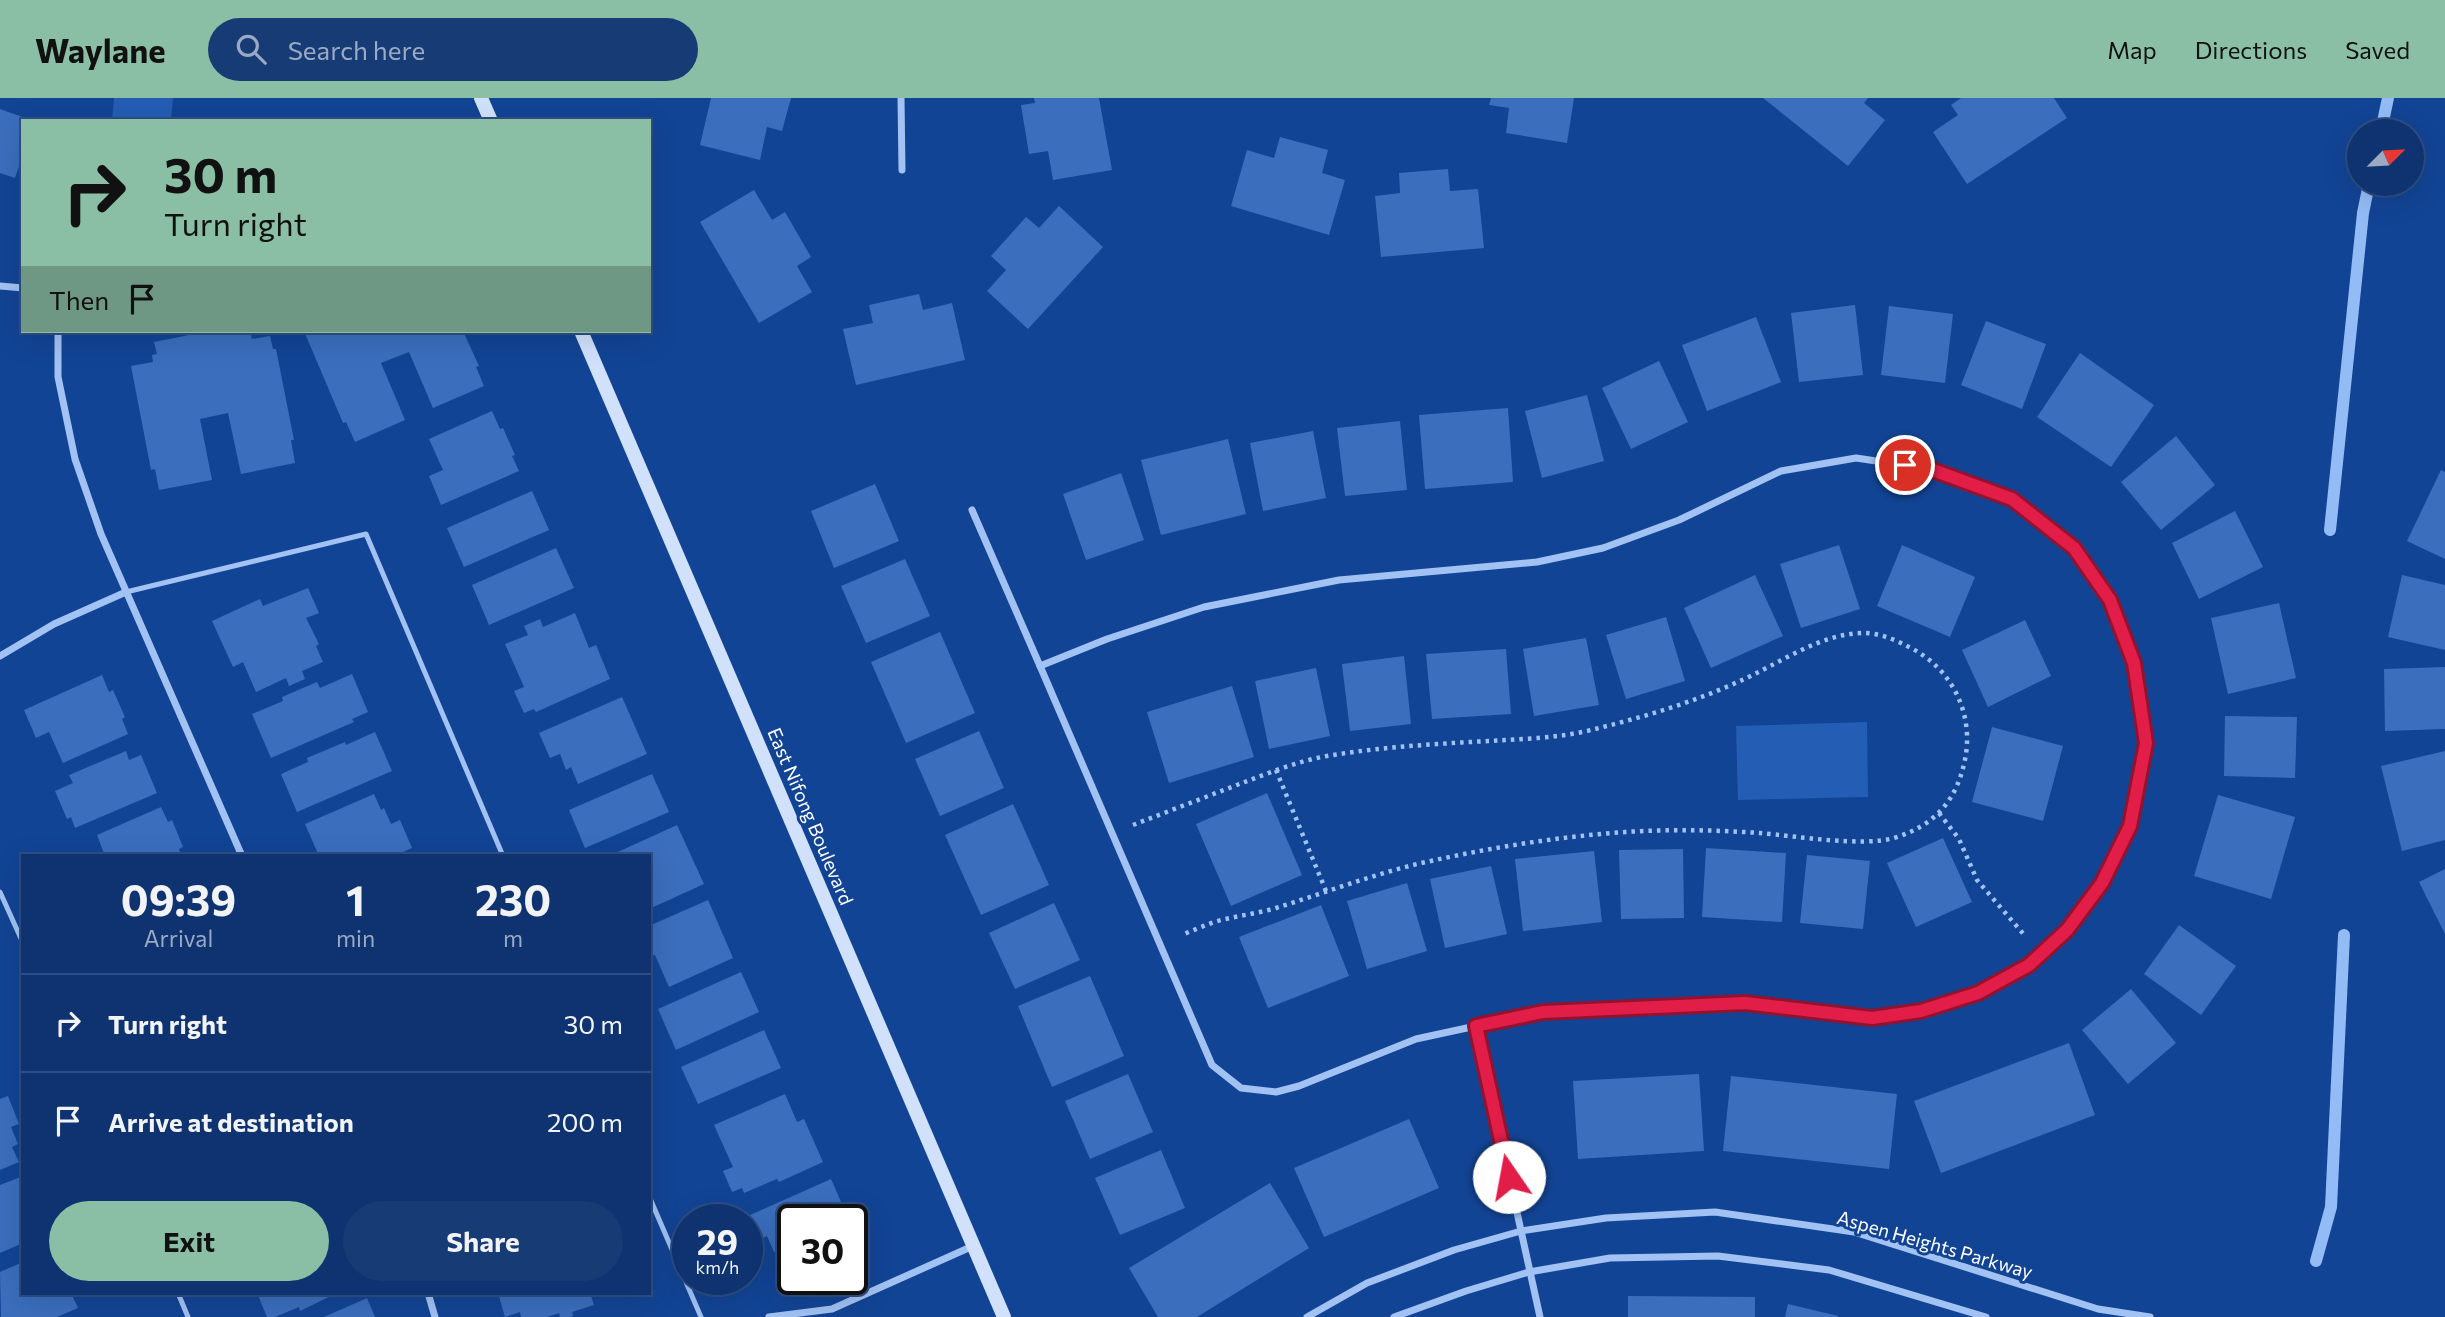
<!DOCTYPE html>
<style>
body{margin:0;font-family:Commissioner,sans-serif;background:#173b75;color:#f1f3f6;height:100vh;display:flex;flex-direction:column;font-size:26px;white-space:nowrap}
*{box-sizing:border-box;margin:0}
p{font-size:23px;color:#9baac3}
.icon{flex:none;width:38px;height:38px;fill:none;stroke:currentColor;stroke-width:2;stroke-linecap:round;stroke-linejoin:round}
.map{position:relative;flex:1;overflow:hidden}
.side{position:absolute;left:21px;top:756px;width:630px;height:441px;display:flex;flex-direction:column;background:#0e3370;border-radius:0px;box-shadow:0 7px 28px #0002,0 0 0 2px #2e4e83}
.side>*{flex:none}
.banner{position:absolute;left:21px;top:21px;width:630px;height:214px;border-radius:0px;box-shadow:0 7px 28px #0002,0 0 0 2px #2e4e83;background:#8abfa5;color:#111;overflow:hidden}
.needle{width:46px;rotate:66deg}
.buttons{position:absolute;left:2347px;top:21px;display:grid;gap:14px}
.buttons a{display:grid;place-items:center;width:77px;height:77px;border-radius:50%;background:#0e3370;box-shadow:0 7px 28px #0002,0 0 0 2px #2e4e83;font-size:35px}
.speed{position:absolute;left:672px;top:1106px;display:flex;gap:14px;font-size:35px;font-weight:700;text-align:center}
.speed>*{display:grid;place-content:center;width:91px;height:91px;border-radius:50%;background:#0e3370;box-shadow:0 7px 28px #0002,0 0 0 2px #2e4e83;line-height:1}
.speed small{font-size:18px;font-weight:400}
.speed .limit{border:4px solid #111;border-radius:10px;background:#fff;color:#111}
.pin{position:absolute;display:grid;place-items:center;width:60px;height:60px;color:#fff;margin:-30px;border:4px solid #fff;border-radius:50%;box-shadow:0 2px 7px #0007}
.me{position:absolute;width:77px;margin:-38px;rotate:348deg;stroke-linejoin:round;filter:drop-shadow(0 0 5px #0008)}
.turn{display:flex;align-items:center;gap:24px;height:147px;padding:0 28px;font-size:32px}
.turn .icon{width:91px;height:91px;stroke-width:2.5}
.turn b{display:block;font-size:49px;line-height:60px}
.then{display:flex;align-items:center;height:66px;padding:0 28px;background:#0003;gap:14px;font-size:26px}
.eta{display:flex;justify-content:space-evenly;align-items:center;height:119px;text-align:center}
.eta b{font-size:42px;font-weight:700;line-height:49px}
.button{display:flex;gap:14px;margin-top:auto;padding:14px 28px}
.button a{flex:1;height:80px;border-radius:42px;background:#8abfa5;color:#111;font-size:28px;font-weight:700;line-height:80px;text-align:center}
.button a+a{background:#173b75;color:#f1f3f6}
ul{padding:0;list-style:none}
li{display:flex;align-items:center;gap:21px;height:98px;padding:0 28px;border-top:2px solid #2e4e83}
li div{flex:1}
li b{display:block;font-size:26px}
li em{font-style:normal}
header{display:flex;align-items:center;gap:42px;box-sizing:border-box;height:98px;padding:0 35px;background:#8abfa5;color:#111}
header strong{font-size:33px}
nav{display:flex;gap:38px;margin-inline-start:auto;font-size:24px}
.search{width:490px;height:63px;background:#173b75;display:flex;align-items:center;gap:18px;box-sizing:border-box;padding:0 24px;border-radius:38px;color:#9baac3;font-size:26px}
.map>svg:first-child{display:block}
</style>
<header>
<strong>Waylane</strong>
<div class="search"><svg class="icon" aria-label="search" viewBox="0 0 24 24"><circle cx="10" cy="10" r="6"/><path d="M15 15l6 6"/></svg>Search here</div>
<nav><a>Map</a><a>Directions</a><a>Saved</a></nav>
</header>
<div class="map">
<svg width="2445" height="1219" viewBox="0 0 2445 1219">
<rect width="100%" height="100%" fill="#124495"/>
<!-- green -->
<g fill="#245db4">
<polygon points="114,0 173,0 171,23 112,23"/>
<polygon points="1867,624 1868,699 1738,702 1736,628"/>
</g>
<g fill="none" stroke-linecap="round" stroke-linejoin="round">
<!-- stream -->
<g stroke="#93bcf6" stroke-width="12">
<polyline points="2381,33 2388,0"/>
<polyline points="2330,432 2363,115 2369,86"/>
<polyline points="2316,1163 2331,1109 2344,837"/>
</g>
</g>
<!-- building -->
<g fill="#3b6ebd">
<polygon points="711,0 791,0 782,33 767,29 760,62 700,47"/>
<polygon points="1034,0 1099,0 1112,72 1053,82 1048,53 1029,56 1021,7 1035,5"/>
<polygon points="1491,0 1574,0 1567,45 1506,35 1509,10 1489,7"/>
<polygon points="1763,0 1868,0 1864,5 1885,22 1848,68"/>
<polygon points="1961,0 2054,0 2067,20 1967,86 1933,34 1958,17 1951,7"/>
<polygon points="0,11 31,22 23,23 23,57 15,80 0,75"/>
<polygon points="1280,39 1328,52 1322,75 1345,82 1329,137 1231,108 1247,52 1274,60"/>
<polygon points="1448,71 1450,93 1478,91 1484,150 1381,159 1375,98 1400,95 1399,75"/>
<polygon points="754,92 772,122 785,114 811,159 797,168 812,194 759,225 700,124"/>
<polygon points="1059,108 1103,149 1028,231 987,193 1006,172 991,158 1026,119 1039,130"/>
<polygon points="919,196 923,212 952,205 965,262 856,287 843,231 873,225 869,207"/>
<polygon points="1855,207 1863,277 1799,284 1791,215"/>
<polygon points="1889,208 1953,216 1945,285 1881,277"/>
<polygon points="1756,219 1781,284 1707,313 1682,247"/>
<polygon points="1986,223 2046,246 2022,311 1961,287"/>
<polygon points="209,233 242,233 243,237 251,236 252,241 270,238 273,251 276,251 294,342 291,342 295,365 241,376 228,315 200,321 212,382 159,392 155,371 151,372 131,268 153,264 152,257 157,256 154,244"/>
<polygon points="304,233 463,233 479,268 476,269 484,288 433,310 409,254 381,265 405,322 355,344 346,324 343,325"/>
<polygon points="2080,255 2154,307 2111,369 2037,319"/>
<polygon points="1659,263 1688,324 1631,351 1602,290"/>
<polygon points="1587,297 1604,363 1542,380 1525,313"/>
<polygon points="1508,310 1513,384 1425,391 1419,317"/>
<polygon points="492,313 500,331 503,330 515,357 512,358 519,373 441,407 429,378 443,372 429,341"/>
<polygon points="1400,323 1407,392 1345,398 1337,330"/>
<polygon points="1313,333 1326,400 1263,413 1250,345"/>
<polygon points="2176,338 2215,387 2161,432 2121,384"/>
<polygon points="1228,341 1246,416 1161,437 1141,362"/>
<polygon points="2441,372 2445,374 2445,461 2407,443"/>
<polygon points="1121,375 1144,442 1086,462 1063,396"/>
<polygon points="875,386 899,443 834,470 811,413"/>
<polygon points="532,393 549,432 464,469 447,430"/>
<polygon points="2235,413 2263,469 2199,501 2172,445"/>
<polygon points="1839,447 1860,511 1801,530 1780,466"/>
<polygon points="1902,447 1975,479 1950,539 1877,508"/>
<polygon points="556,450 574,490 489,527 472,487"/>
<polygon points="905,461 930,518 866,545 841,488"/>
<polygon points="1755,477 1783,538 1711,570 1684,510"/>
<polygon points="2402,477 2445,487 2445,552 2388,539"/>
<polygon points="308,490 319,515 306,520 319,546 316,548 323,564 302,573 305,581 289,588 286,580 256,594 243,564 233,569 212,523 260,501 263,508"/>
<polygon points="2279,505 2296,580 2228,596 2211,520"/>
<polygon points="575,515 589,550 596,547 610,581 536,614 534,611 524,615 514,593 524,589 505,546 528,537 524,528 540,521 543,529"/>
<polygon points="1666,519 1685,583 1626,601 1606,537"/>
<polygon points="2025,522 2051,578 1988,609 1962,552"/>
<polygon points="940,534 975,615 906,645 871,564"/>
<polygon points="1586,540 1599,607 1534,618 1523,551"/>
<polygon points="1506,551 1511,616 1432,621 1426,556"/>
<polygon points="1404,558 1411,626 1350,633 1342,566"/>
<polygon points="2445,569 2445,631 2385,633 2384,571"/>
<polygon points="1316,570 1330,638 1269,651 1255,583"/>
<polygon points="352,576 368,614 352,621 354,624 271,660 252,616 283,603 282,599 317,584 320,590"/>
<polygon points="102,577 109,594 113,592 125,619 122,621 128,636 63,665 49,634 36,640 24,612"/>
<polygon points="1232,588 1254,659 1169,685 1147,614"/>
<polygon points="622,599 647,656 578,686 571,669 566,672 560,656 550,660 539,635"/>
<polygon points="2225,618 2297,619 2295,680 2224,678"/>
<polygon points="1992,629 2063,648 2043,723 1972,704"/>
<polygon points="979,633 1004,690 940,718 915,661"/>
<polygon points="375,634 392,673 297,714 281,676 308,664 307,660 345,644 346,647"/>
<polygon points="126,653 129,662 141,657 157,695 75,730 71,719 67,721 55,693 73,685 69,677"/>
<polygon points="2445,653 2445,742 2402,753 2381,668"/>
<polygon points="652,676 669,714 585,750 569,712"/>
<polygon points="1267,695 1302,777 1231,808 1196,726"/>
<polygon points="374,696 381,712 384,710 391,726 400,722 412,750 394,758 319,758 305,726"/>
<polygon points="2218,697 2295,719 2271,801 2194,778"/>
<polygon points="1013,706 1049,787 981,817 945,737"/>
<polygon points="161,709 168,724 172,722 183,749 179,751 182,758 105,758 97,737"/>
<polygon points="677,727 704,786 649,811 649,758 609,758"/>
<polygon points="1943,740 1972,804 1916,829 1887,765"/>
<polygon points="1706,750 1786,755 1782,824 1702,819"/>
<polygon points="1683,751 1684,820 1621,821 1619,752"/>
<polygon points="1594,753 1602,824 1523,833 1515,761"/>
<polygon points="1807,757 1870,763 1863,831 1800,825"/>
<polygon points="1491,768 1507,836 1445,850 1430,781"/>
<polygon points="2445,771 2445,836 2419,784"/>
<polygon points="1407,785 1427,853 1367,871 1347,803"/>
<polygon points="708,802 733,860 669,889 655,857 649,859 649,828"/>
<polygon points="1054,805 1080,862 1015,891 989,835"/>
<polygon points="1321,807 1349,878 1268,910 1239,839"/>
<polygon points="2179,827 2236,868 2201,917 2144,876"/>
<polygon points="741,874 759,914 676,952 658,911"/>
<polygon points="1090,878 1124,958 1052,989 1018,908"/>
<polygon points="2131,891 2176,945 2128,986 2082,932"/>
<polygon points="764,932 781,970 698,1006 681,969"/>
<polygon points="2069,945 2095,1017 1941,1075 1914,1003"/>
<polygon points="1128,976 1153,1034 1090,1061 1065,1003"/>
<polygon points="1699,976 1704,1053 1578,1061 1573,983"/>
<polygon points="1731,978 1897,996 1889,1071 1723,1053"/>
<polygon points="785,996 797,1024 804,1021 823,1064 779,1084 777,1081 744,1095 742,1090 732,1094 723,1073 733,1069 714,1027"/>
<polygon points="8,998 19,1026 11,1029 18,1046 12,1049 19,1064 0,1072 0,1001"/>
<polygon points="1409,1021 1439,1090 1324,1139 1294,1070"/>
<polygon points="1161,1052 1185,1110 1120,1137 1095,1080"/>
<polygon points="23,1078 23,1145 0,1155 0,1087"/>
<polygon points="831,1081 849,1122 793,1122 793,1165 786,1168 779,1152 774,1154 767,1138 761,1141 750,1117"/>
<polygon points="1270,1085 1309,1150 1197,1219 1158,1219 1129,1170"/>
<polygon points="23,1164 23,1195 71,1195 78,1210 57,1219 1,1219 0,1174"/>
<polygon points="257,1195 337,1195 300,1213 299,1209 275,1219 267,1219"/>
<polygon points="498,1195 590,1195 594,1207 572,1214 573,1218 569,1219 560,1219 559,1215 547,1219 521,1219 520,1214 505,1219"/>
<polygon points="1628,1198 1755,1199 1755,1219 1628,1219"/>
<polygon points="367,1200 375,1219 324,1219"/>
<polygon points="1788,1206 1838,1218 1838,1219 1785,1219"/>
</g>
<g fill="none" stroke-linecap="round" stroke-linejoin="round">
<!-- path -->
<g stroke="#a1c2f3" stroke-width="4.5" stroke-dasharray="3.5 5" stroke-linecap="butt">
<polyline points="1276,672 1326,793"/>
<polyline points="1939,715 1959,741 1977,782 2026,839"/>
<path d="M1133 727C1169 713 1206 699 1242 685 1269 675 1298 663 1327 658 1380 649 1434 646 1488 643 1523 641 1561 640 1595 631 1644 619 1694 604 1740 583 1779 566 1820 535 1864 535 1878 535 1894 541 1907 548 1952 569 1976 617 1964 666 1955 705 1933 728 1894 740 1862 749 1795 738 1760 735 1716 732 1670 731 1625 734 1554 739 1482 751 1413 767 1366 779 1321 796 1276 810 1256 816 1234 818 1214 824 1203 828 1192 833 1181 837"/>
</g>
<!-- lane -->
<g stroke="#a1c2f3" stroke-width="5">
<polyline points="126,494 366,436 503,758"/>
<polyline points="0,794 23,845"/>
<polyline points="649,1098 701,1219"/>
<polyline points="178,1195 188,1219"/>
</g>
<!-- street -->
<g stroke="#a1c2f3" stroke-width="7">
<polyline points="901,0 902,72"/>
<polyline points="0,188 23,190"/>
<polyline points="58,233 58,279 75,361 101,436 242,758"/>
<polyline points="972,412 1040,568"/>
<polyline points="0,558 54,526 126,494"/>
<polyline points="1476,928 1416,941 1299,988 1276,994 1241,990 1212,967 1040,568 1107,541 1204,509 1339,482 1537,464 1603,450 1679,422 1781,373 1856,360 1930,371 2012,401 2074,450 2110,502 2135,565 2146,645 2130,728 2102,785 2067,832 2030,867 1978,895 1921,913 1872,920 1745,905 1543,914 1476,928 1540,1219"/>
<polyline points="428,1195 435,1219"/>
<polyline points="769,1219 832,1211 973,1148"/>
<polyline points="1307,1219 1367,1185 1454,1152 1521,1133 1606,1120 1715,1114 1854,1134 2098,1211 2150,1219"/>
<polyline points="1394,1219 1466,1193 1529,1174 1610,1160 1718,1158 1829,1172 1986,1219"/>
</g>
<!-- secondary -->
<g stroke="#d1e1fc" stroke-width="14">
<polyline points="481,0 491,23"/>
<polyline points="581,233 1004,1219"/>
</g>
</g>
<g fill="none" stroke-linecap="round" stroke-linejoin="round">
<defs>
<polyline id="route" points="1509,1079 1476,928 1543,914 1745,905 1872,920 1921,913 1978,895 2029,867 2067,832 2102,785 2130,728 2146,645 2134,565 2110,502 2074,450 2012,401 1930,371 1905,367"/>
</defs>
<!-- route casing -->
<use href="#route" stroke="#92132f" stroke-width="18"/>
<!-- route -->
<use href="#route" stroke="#e11d48" stroke-width="12"/>
</g>
<g text-anchor="middle" dominant-baseline="central" stroke-width="6" stroke-linejoin="round" paint-order="stroke">
<!-- street labels -->
<g font-size="19" fill="#fff" stroke="#124495">
<text transform="translate(811 718) rotate(67)">East Nifong Boulevard</text>
<text transform="translate(1935 1146) rotate(16)">Aspen Heights Parkway</text>
</g>
</g>
</svg>
<div class="buttons">
<a><svg class="needle" viewBox="-14 -14 28 28"><path d="M0-13l5 13h-10z" fill="#e53935"/><path d="M0 13l5-13h-10z" fill="#9baac3"/></svg></a>
</div>
<div class="speed"><div>29<small>km/h</small></div><div class="limit">30</div></div>
<div class="pin" style="left:1905px;top:367px;background:#d93025"><svg class="icon" aria-label="arrive" viewBox="0 0 24 24"><path d="M6 21V4h12l-3 4 3 4H6"/></svg></div>
<svg class="me" style="left:1509px;top:1079px" viewBox="-20 -20 40 40"><circle r="19" fill="#fff"/><path d="M0-13L10 11 0 6-10 11z" fill="#e11d48"/></svg>
<div class="banner">
<div class="turn"><svg class="icon" aria-label="right" viewBox="0 0 24 24"><path d="M7 20v-9h11M14 6l5 5-5 5"/></svg><div><b>30 m</b>Turn right</div></div>
<div class="then">Then<svg class="icon" aria-label="arrive" viewBox="0 0 24 24"><path d="M6 21V4h12l-3 4 3 4H6"/></svg></div>
</div>
<section class="side">
<div class="eta">
<div><b>09:39</b><p>Arrival</p></div>
<div><b>1</b><p>min</p></div>
<div><b>230</b><p>m</p></div>
</div>
<ul>
<li><svg class="icon" aria-label="right" viewBox="0 0 24 24"><path d="M7 20v-9h11M14 6l5 5-5 5"/></svg><div><b>Turn right</b></div><em>30 m</em></li>
<li><svg class="icon" aria-label="arrive" viewBox="0 0 24 24"><path d="M6 21V4h12l-3 4 3 4H6"/></svg><div><b>Arrive at destination</b></div><em>200 m</em></li>
</ul>
<div class="button"><a>Exit</a><a>Share</a></div>
</section>
</div>
